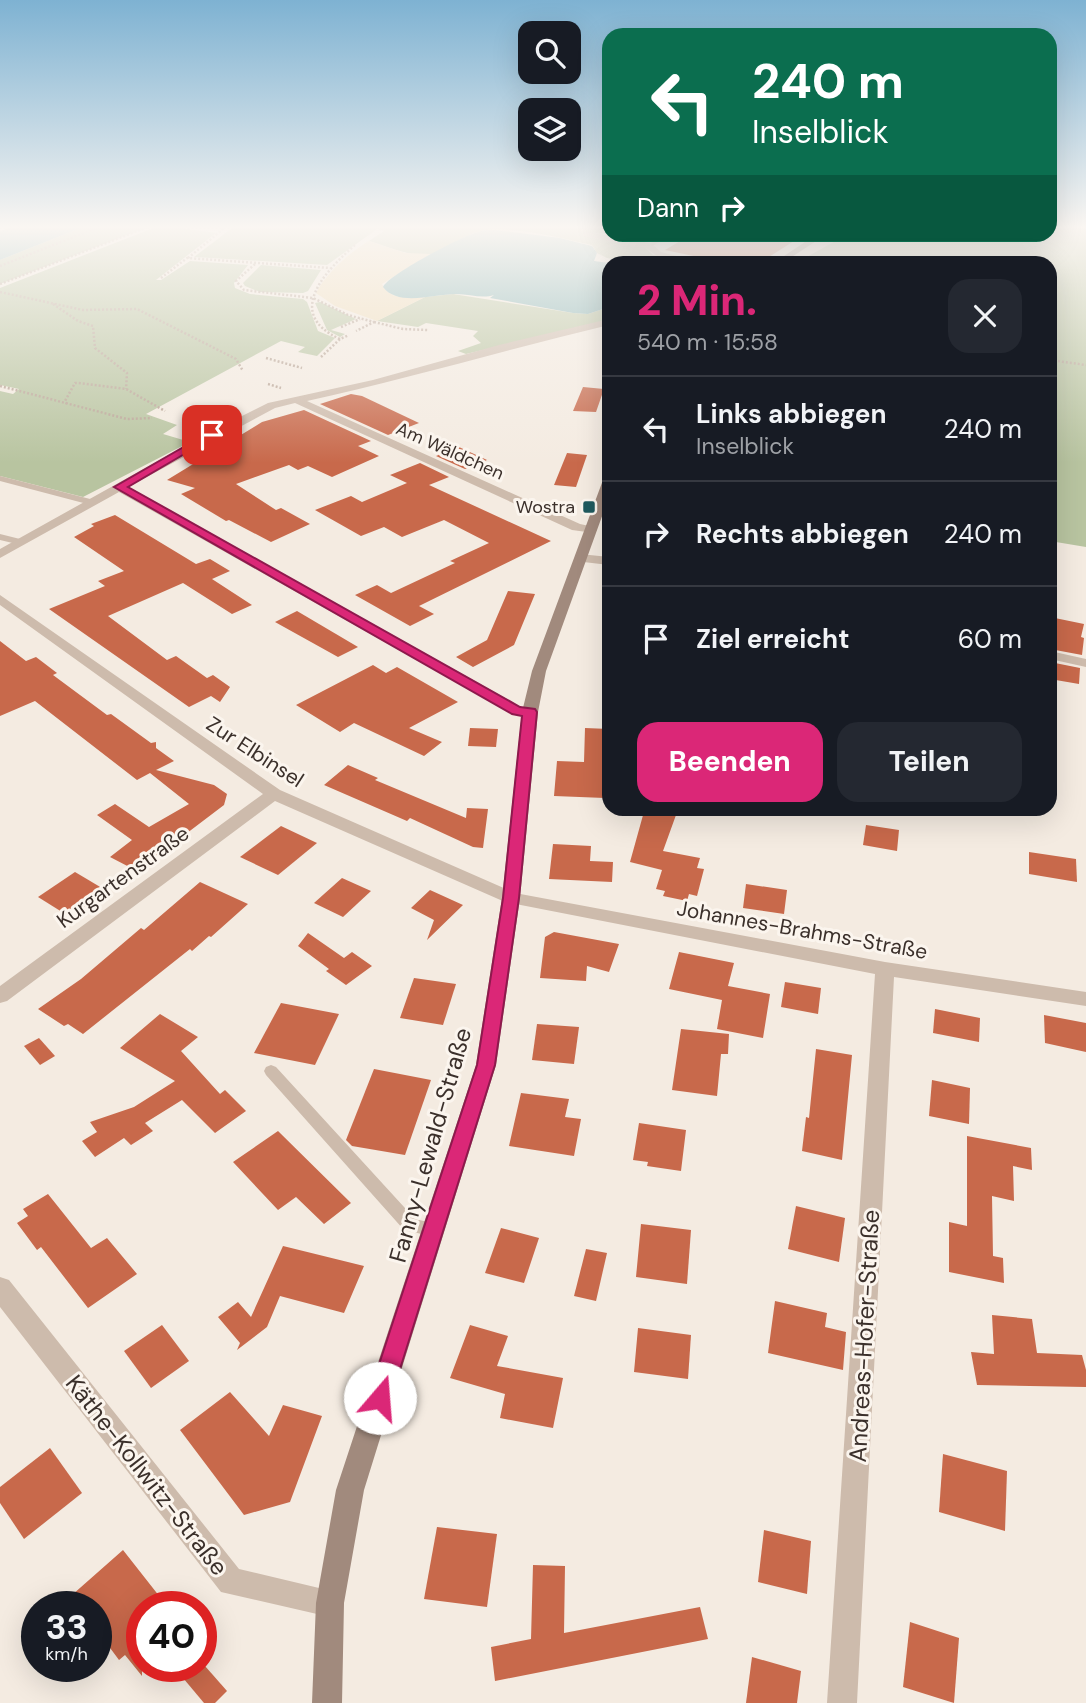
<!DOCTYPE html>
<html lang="de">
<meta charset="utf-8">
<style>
body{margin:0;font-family:"DM Sans",sans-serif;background:#242831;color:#f1f3f6;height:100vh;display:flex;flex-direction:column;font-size:26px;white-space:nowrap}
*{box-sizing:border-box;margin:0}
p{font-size:23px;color:#9ea1a6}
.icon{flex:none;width:38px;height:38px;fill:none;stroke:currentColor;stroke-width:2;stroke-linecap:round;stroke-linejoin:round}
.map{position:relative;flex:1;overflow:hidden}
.panel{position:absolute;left:602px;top:256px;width:455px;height:560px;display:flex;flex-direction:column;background:#171b24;border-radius:21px;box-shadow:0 7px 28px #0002}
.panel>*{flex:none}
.top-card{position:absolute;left:602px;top:28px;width:455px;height:214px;border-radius:21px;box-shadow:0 7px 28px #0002;background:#0b6e4f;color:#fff;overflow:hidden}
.fabs{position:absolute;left:518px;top:21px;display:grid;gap:14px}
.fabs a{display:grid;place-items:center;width:63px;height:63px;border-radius:14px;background:#171b24;box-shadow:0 7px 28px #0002;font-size:35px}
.speed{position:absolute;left:21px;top:1591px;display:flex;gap:14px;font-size:35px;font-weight:700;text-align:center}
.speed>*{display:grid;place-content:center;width:91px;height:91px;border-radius:50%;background:#171b24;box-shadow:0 7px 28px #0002;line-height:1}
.speed small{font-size:18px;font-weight:400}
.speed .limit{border:10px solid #d22;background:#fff;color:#111}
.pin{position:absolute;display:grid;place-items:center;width:60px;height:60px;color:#fff;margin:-30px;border-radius:14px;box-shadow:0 4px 10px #0006}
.me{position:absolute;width:77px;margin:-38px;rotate:18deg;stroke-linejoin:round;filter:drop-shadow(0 0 5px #0008)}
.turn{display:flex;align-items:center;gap:24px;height:147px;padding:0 35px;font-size:32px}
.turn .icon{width:91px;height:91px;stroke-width:2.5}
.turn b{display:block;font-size:49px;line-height:60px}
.then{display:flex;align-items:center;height:66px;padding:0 35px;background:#0003;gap:14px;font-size:26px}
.round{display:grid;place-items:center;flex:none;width:74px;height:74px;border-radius:21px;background:#242831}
.overview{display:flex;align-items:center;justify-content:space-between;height:119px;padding:0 35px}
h1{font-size:42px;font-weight:800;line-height:52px;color:#db2777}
.button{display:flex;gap:14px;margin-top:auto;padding:14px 35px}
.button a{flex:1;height:80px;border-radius:21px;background:#db2777;color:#fff;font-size:28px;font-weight:800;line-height:80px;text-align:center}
.button a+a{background:#242831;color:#f1f3f6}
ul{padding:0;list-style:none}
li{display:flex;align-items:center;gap:21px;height:105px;padding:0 35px;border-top:2px solid #363941}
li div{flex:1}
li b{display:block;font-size:26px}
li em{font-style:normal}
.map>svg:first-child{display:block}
</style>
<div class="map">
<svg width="1086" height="1703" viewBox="0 0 1086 1703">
<rect width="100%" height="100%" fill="#f4ebe1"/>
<!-- green -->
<g fill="#b8c4a0">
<polygon points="88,225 153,225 0,284 0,260"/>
<polygon points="161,225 185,225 181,228 216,233 156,280 161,280 190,261 248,265 234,283 235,288 250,294 303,299 307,302 318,331 335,338 317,356 298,352 305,347 281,341 146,414 177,425 163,434 190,442 83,497 0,476 0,391 13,394 19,389 0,385 0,288"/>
<path d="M236 225H609V234L663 235C636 251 620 232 593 233L645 247 653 255 688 262H632L607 258 597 253 592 245C560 238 512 225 480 231 463 235 448 250 431 254 411 258 387 246 369 241L384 231 377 229 327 265 194 257Z"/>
<polygon points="1050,225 1086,225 1086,547 1050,541 1050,262 798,262 846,235 1050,234"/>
<polygon points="261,265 321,270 308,291 303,293 260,292 245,286 243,283"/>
<polygon points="453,294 573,313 588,314 609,307 609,321 466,354 458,351 481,343 473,336 478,331 426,323 418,327 377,321 425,297"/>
<polygon points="320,302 356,319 331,330 345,334 340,337 327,330 315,303"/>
</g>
<!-- sand -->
<path fill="#efdcb8" d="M369 241 405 253 431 254 382 284C389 301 410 297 425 297L377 321 335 306 316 293C327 272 349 253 369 241Z"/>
<!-- water -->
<g fill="#7fb0b2">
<polygon points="17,225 88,225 0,260 0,231"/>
<path d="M495 230 560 238 592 246 597 253 594 261 609 263V307L588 314 573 313 490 298 494 295C482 299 470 294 456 294 434 294 398 307 383 287 388 275 462 236 478 232 483 230 489 230 495 230Z"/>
</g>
<!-- building -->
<g fill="#c8694b">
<polygon points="692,234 713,238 718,234 805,234 761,262 722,262 665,250"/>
<polygon points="583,387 604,389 596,412 573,411"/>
<polygon points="351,394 362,396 419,423 388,435 320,404"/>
<polygon points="304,410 371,441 358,446 379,456 332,477 308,466 298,470 289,465 236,484 276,510 281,508 310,524 271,542 229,520 226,521 181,494 195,488 167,480 262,422"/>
<polygon points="459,447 487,460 465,469 436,456"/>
<polygon points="567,453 587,455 576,487 554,485"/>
<polygon points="420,463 449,477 429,485 551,541 419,606 434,614 410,626 355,595 377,585 391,593 455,563 450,561 489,543 444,520 402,537 384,527 361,536 315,510 351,496 362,502 407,483 390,475"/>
<polygon points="115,515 196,564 210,559 230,571 212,579 252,605 232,614 183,583 108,616 167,660 176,656 207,678 213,675 230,687 220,702 211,696 189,707 49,609 105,586 98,581 124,571 74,537 94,526 91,524"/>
<polygon points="508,591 535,594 514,645 473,667 456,657 487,640"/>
<polygon points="297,611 358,647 338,657 275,622"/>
<polygon points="1050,617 1084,624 1081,637 1084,638 1082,655 1050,649"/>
<polygon points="0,641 26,661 36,657 57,673 53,675 107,715 111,714 151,743 156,742 156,748 174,761 156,770 214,785 227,794 224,805 137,871 110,857 132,840 97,815 115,804 149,827 189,804 150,773 137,780 35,701 0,716"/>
<polygon points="1050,662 1080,668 1079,684 1050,679"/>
<polygon points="373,665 386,673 397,667 458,702 409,728 442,742 424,756 354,723 340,732 296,705"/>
<polygon points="470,728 498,729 496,747 468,746"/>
<polygon points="585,728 609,729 605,798 554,796 557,761 584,762"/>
<polygon points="348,765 378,778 375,780 466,818 467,808 488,809 483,848 473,847 410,818 407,821 324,785"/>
<polygon points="645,808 665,808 664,813 676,815 663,851 700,858 697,868 704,869 697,896 689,894 687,901 663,896 665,891 656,889 662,870 630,862"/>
<polygon points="866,825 899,830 897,851 863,845"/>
<polygon points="281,826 317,843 278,875 240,857"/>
<polygon points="553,844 591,846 590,861 613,862 612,882 549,879"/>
<polygon points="1029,852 1076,859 1077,882 1029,874"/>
<polygon points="75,872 107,891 70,917 38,897"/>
<polygon points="342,878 371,891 343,917 314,903"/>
<polygon points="200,882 248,904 211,937 209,936 192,951 190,949 83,1034 68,1024 64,1026 38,1009 81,979 141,928 144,930"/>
<polygon points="746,884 787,890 784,914 743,908"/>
<polygon points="430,890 463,905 427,940 434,920 411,908"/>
<polygon points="554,932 619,944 609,972 587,966 586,981 540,978 545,937"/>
<polygon points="308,933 344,958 352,952 372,966 346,985 326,971 329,969 298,946"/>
<polygon points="679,952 734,963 728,986 770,994 763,1038 717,1029 722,1000 669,989"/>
<polygon points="414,978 456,984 443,1025 400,1018"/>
<polygon points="785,982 821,988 818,1014 781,1007"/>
<polygon points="281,1003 339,1014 315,1065 254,1053"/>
<polygon points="935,1009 980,1018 979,1042 933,1033"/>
<polygon points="160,1014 198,1037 181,1051 220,1094 225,1090 246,1111 215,1133 182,1100 145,1123 153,1131 131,1145 124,1138 95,1157 82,1141 97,1132 90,1122 134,1107 175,1081 120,1048"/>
<polygon points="1044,1015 1086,1023 1086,1052 1045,1043"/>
<polygon points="537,1024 579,1027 574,1064 532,1060"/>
<polygon points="681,1029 729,1034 728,1054 721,1054 717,1096 672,1090"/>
<polygon points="39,1038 55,1056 40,1065 24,1046"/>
<polygon points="816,1049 852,1055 842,1160 802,1151 806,1117 809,1118"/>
<polygon points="374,1069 431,1080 405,1155 352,1146 346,1140"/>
<polygon points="932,1080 970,1088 969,1124 929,1116"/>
<polygon points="521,1093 569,1099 565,1117 581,1119 574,1156 509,1146"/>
<polygon points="639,1123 686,1130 681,1171 647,1166 648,1162 633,1160"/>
<polygon points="278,1131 351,1203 324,1224 296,1197 278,1210 233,1162"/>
<polygon points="967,1136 1031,1148 1032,1170 1013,1166 1014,1201 992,1196 993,1256 1003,1258 1004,1283 949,1272 949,1222 967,1226"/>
<polygon points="48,1194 91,1248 107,1238 137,1274 88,1308 41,1247 37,1250 17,1223 28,1216 23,1209"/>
<polygon points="796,1206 845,1218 839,1262 788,1249"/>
<polygon points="641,1224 691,1230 687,1284 636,1277"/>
<polygon points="501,1228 539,1238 524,1283 485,1273"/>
<polygon points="283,1246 364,1266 344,1313 280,1296 267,1327 237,1350 240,1343 218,1317 238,1302 251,1317"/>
<polygon points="586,1249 607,1253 596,1301 574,1296"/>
<polygon points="775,1301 827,1313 825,1327 846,1332 843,1370 768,1353"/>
<polygon points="992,1315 1032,1319 1037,1353 1082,1355 1086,1370 1086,1387 977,1385 971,1352 994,1354"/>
<polygon points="162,1325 189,1361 151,1388 124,1351"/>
<polygon points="470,1325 508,1336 497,1366 563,1378 553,1428 500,1418 505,1394 450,1378"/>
<polygon points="638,1328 691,1335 688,1379 634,1372"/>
<polygon points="230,1392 269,1436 283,1405 322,1416 290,1502 244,1515 180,1430"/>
<polygon points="50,1448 82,1493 24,1539 0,1503 0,1487"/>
<polygon points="943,1454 1007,1471 1005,1531 939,1512"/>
<polygon points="437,1527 497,1534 487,1607 424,1599"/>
<polygon points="764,1530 811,1541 807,1594 758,1582"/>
<polygon points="123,1550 167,1606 142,1606 142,1676 125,1655 119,1660 96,1629 96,1606 80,1606 72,1595"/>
<polygon points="533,1565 565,1566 564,1633 700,1607 708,1639 495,1681 491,1647 531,1639"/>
<polygon points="910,1622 959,1638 954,1703 903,1687"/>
<polygon points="752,1657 801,1671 797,1703 746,1703"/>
<polygon points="173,1666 205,1666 227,1691 215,1703 204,1703"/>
</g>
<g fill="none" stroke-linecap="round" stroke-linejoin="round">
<!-- path -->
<g stroke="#b9a596" stroke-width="2.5" stroke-dasharray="2 2" stroke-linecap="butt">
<polyline points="188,258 228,225"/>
<polyline points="255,264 236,281 244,290 313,298 348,315 374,322 356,331"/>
<polyline points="0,266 104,225"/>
<polyline points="161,278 187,258 330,268"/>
<polyline points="0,284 153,225"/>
<polyline points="0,292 83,310 137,309 236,359 243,371"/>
<polyline points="53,304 78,321 93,326 95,348 127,373 126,389"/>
<polyline points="374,322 403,329 428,330"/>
<polyline points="341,327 360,319"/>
<path d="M340 339C282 313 328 269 356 244"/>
<polyline points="321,357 340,339 349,335"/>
<polyline points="266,358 302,368"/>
<polyline points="1050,360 1086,365"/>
<polyline points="268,384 281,388"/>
<polyline points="0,386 127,419 152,418"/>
<polyline points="67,404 65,401 75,383 78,383 126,389 165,411"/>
</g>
<!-- lane -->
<g fill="#cdbbac" fill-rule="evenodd">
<polygon points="587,225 594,225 583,231 578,230"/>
<polygon points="664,234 672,234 651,247 646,246"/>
<polygon points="0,476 94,500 95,502 91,505 0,481"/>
<polygon points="0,534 24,540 25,542 21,545 0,540"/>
<polygon points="271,1065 276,1067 415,1219 441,1225 443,1230 441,1235 435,1237 404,1230 266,1075 264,1071 266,1067"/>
</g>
<!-- street -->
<g fill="#cdbbac" fill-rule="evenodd">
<polygon points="585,232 637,240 652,244 661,252 701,262 687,262 658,257 646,248 582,236"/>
<path d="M609 319V325C508 349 408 379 307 401L580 524 594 527V533L572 530 295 403 275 408 128 487 521 707 535 709 538 712 535 715 512 714 119 492 0 558V549L208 433 268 403 373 380 499 345Z"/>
<polygon points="580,554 609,557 609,565 575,561 575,555"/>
<polygon points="0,595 280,790 515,893 885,962 1086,992 1086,1006 894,977 857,1703 827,1703 875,974 505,902 275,801 7,1001 0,1003 0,986 263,794 0,605"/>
<polygon points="1050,651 1086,659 1086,667 1050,659"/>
<polygon points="0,1277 9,1280 239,1569 340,1593 344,1603 340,1613 330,1617 221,1592 0,1307"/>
</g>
<!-- secondary -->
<g fill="#a18a7d" fill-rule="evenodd">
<polygon points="817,234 827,234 784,262 775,262"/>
<polygon points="609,476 609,497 546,671 538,712 520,898 496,1065 364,1490 344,1603 342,1703 312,1703 316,1603 336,1490 476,1065 502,898 522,712 532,671 603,480"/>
</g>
</g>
<!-- sky -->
<linearGradient id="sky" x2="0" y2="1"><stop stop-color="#7eb2d2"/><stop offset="0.49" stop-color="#faf6f2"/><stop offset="1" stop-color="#faf6f2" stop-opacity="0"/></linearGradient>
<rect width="1086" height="463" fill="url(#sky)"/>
<!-- route -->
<polygon fill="#db2777" stroke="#8e194d" stroke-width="2" points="208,433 217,435 128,487 520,707 535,709 537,712 519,898 495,1065 391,1398 388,1406 380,1409 371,1406 368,1398 477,1065 503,898 522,716 512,714 114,487"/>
<!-- markers -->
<rect fill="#1f5a5e" stroke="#fbf5ee" stroke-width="2.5" x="582" y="500" width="14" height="14" rx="3.5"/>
<g text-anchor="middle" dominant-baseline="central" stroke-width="6" stroke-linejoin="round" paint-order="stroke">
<!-- far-street labels -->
<g font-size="18" fill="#3b302b" stroke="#fbf5ee">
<text transform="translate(450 451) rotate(24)">Am Wäldchen</text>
</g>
<!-- far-poi labels -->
<g font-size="18" fill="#3b302b" stroke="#fbf5ee" text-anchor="end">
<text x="575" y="507">Wostra</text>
</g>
<!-- street labels -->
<g font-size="21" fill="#3b302b" stroke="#fbf5ee">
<text transform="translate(255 752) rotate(33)">Zur Elbinsel</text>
<text transform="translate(123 877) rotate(-36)">Kurgartenstraße</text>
<text transform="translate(802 930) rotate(10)">Johannes-Brahms-Straße</text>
</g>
<!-- near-street labels -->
<g font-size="24" fill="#3b302b" stroke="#fbf5ee">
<text transform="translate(430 1145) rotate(-74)">Fanny-Lewald-Straße</text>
<text transform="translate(864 1336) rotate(-87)">Andreas-Hofer-Straße</text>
<text transform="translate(147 1475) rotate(52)">Käthe-Kollwitz-Straße</text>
</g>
</g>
</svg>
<div class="fabs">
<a><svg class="icon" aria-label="search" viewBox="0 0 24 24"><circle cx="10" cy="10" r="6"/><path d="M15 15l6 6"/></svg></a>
<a><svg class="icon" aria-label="layers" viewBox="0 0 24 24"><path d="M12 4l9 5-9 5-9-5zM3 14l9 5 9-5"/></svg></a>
</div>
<div class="speed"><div>33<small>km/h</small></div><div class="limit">40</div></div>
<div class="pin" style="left:212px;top:435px;background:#d93025"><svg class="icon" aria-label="arrive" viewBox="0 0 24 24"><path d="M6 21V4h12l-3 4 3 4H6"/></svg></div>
<svg class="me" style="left:380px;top:1398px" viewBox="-20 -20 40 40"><circle r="19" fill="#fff"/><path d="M0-13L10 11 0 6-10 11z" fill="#db2777"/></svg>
<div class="top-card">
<div class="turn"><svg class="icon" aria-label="left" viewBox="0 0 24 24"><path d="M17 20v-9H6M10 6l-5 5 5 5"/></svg><div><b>240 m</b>Inselblick</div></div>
<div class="then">Dann<svg class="icon" aria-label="right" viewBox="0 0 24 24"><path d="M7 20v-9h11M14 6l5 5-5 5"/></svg></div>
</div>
<section class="panel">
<div class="overview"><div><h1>2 Min.</h1><p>540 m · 15:58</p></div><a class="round"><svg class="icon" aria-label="close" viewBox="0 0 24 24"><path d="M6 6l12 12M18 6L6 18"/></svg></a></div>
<ul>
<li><svg class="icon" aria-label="left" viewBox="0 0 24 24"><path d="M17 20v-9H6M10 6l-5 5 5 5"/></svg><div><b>Links abbiegen</b><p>Inselblick</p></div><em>240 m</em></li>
<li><svg class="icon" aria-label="right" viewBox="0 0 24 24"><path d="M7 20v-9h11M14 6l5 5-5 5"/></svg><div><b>Rechts abbiegen</b></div><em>240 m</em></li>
<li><svg class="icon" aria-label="arrive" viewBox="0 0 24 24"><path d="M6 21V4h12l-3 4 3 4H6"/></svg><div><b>Ziel erreicht</b></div><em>60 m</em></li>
</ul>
<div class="button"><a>Beenden</a><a>Teilen</a></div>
</section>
</div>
